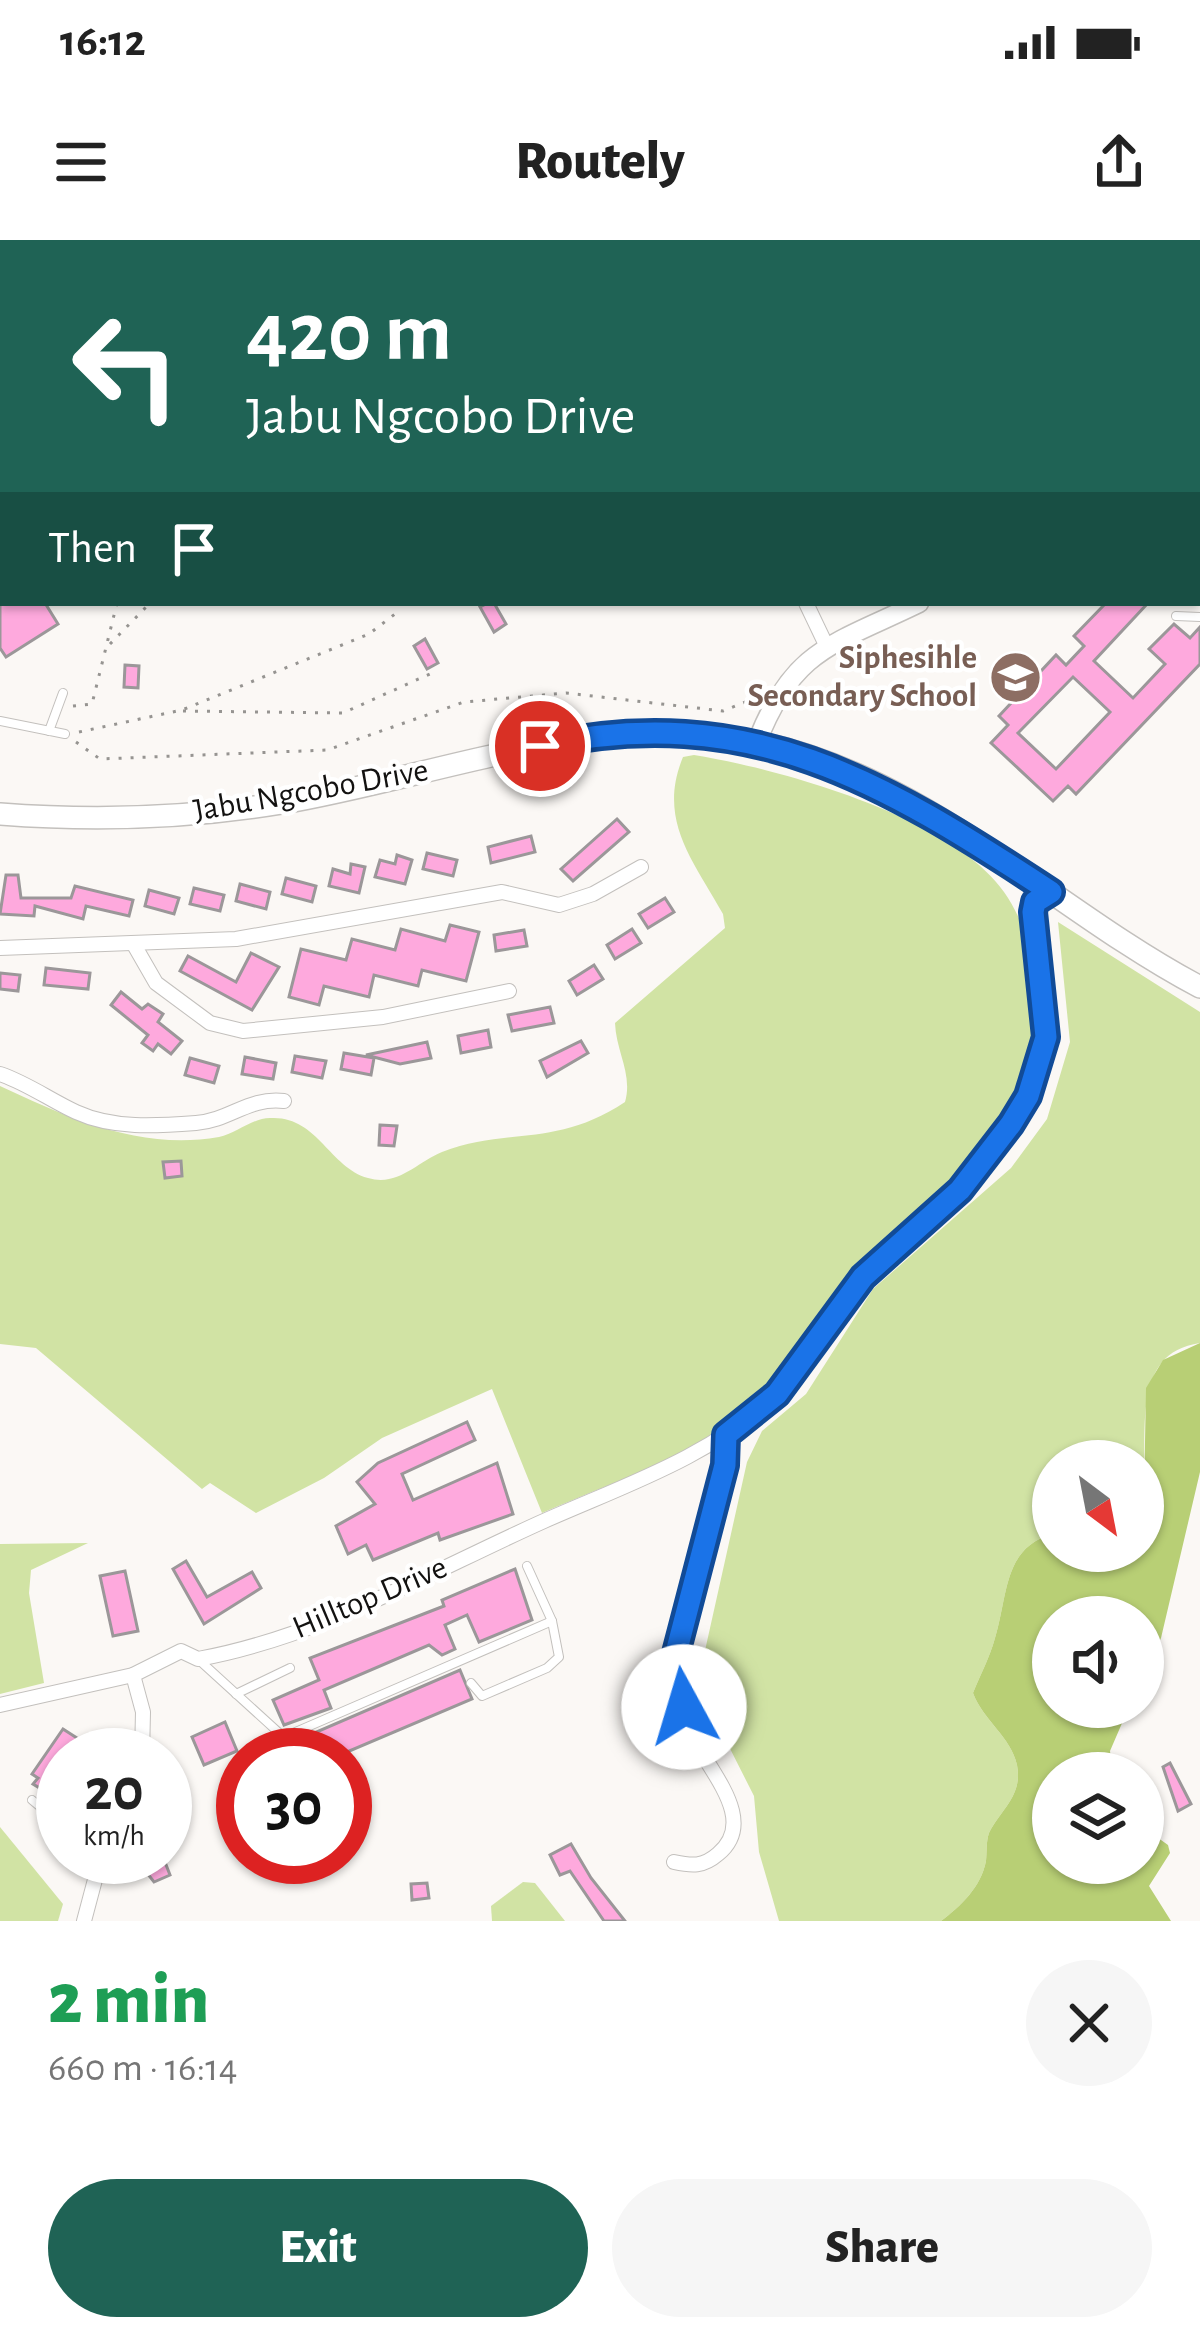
<!DOCTYPE html>
<meta charset="utf-8">
<style>
body{margin:0;font-family:"Alegreya Sans",sans-serif;background:#f6f6f6;color:#222;height:100vh;display:flex;flex-direction:column;font-size:45px;white-space:nowrap}
*{box-sizing:border-box;margin:0}
p{font-size:39px;color:#767676}
.icon{flex:none;width:66px;height:66px;fill:none;stroke:currentColor;stroke-width:2;stroke-linecap:round;stroke-linejoin:round}
.map{position:relative;height:1681px;overflow:hidden}
.details{display:flex;flex-direction:column;background:#fff;flex:1}
.details>*{flex:none}
.top-card{position:absolute;left:0px;top:0px;width:1200px;height:366px;box-shadow:0 3px 9px #0004;background:#1f6355;color:#fff;overflow:hidden}
.needle{width:78px;rotate:148deg}
.fabs{position:absolute;left:1032px;top:1200px;display:grid;gap:24px}
.fabs a{display:grid;place-items:center;width:132px;height:132px;border-radius:50%;background:#fff;box-shadow:0 3px 9px #0004;font-size:60px}
.speed{position:absolute;left:36px;top:1488px;display:flex;gap:24px;font-size:60px;font-weight:700;text-align:center}
.speed>*{display:grid;place-content:center;width:156px;height:156px;border-radius:50%;background:#fff;box-shadow:0 3px 9px #0004;line-height:1}
.speed small{font-size:30px;font-weight:400}
.speed .limit{border:18px solid #d22;background:#fff;color:#111}
.pin{position:absolute;display:grid;place-items:center;width:102px;height:102px;color:#fff;margin:-51px;border:6px solid #fff;border-radius:50%;box-shadow:0 3px 12px #0007}
.me{position:absolute;width:132px;margin:-66px;rotate:354deg;stroke-linejoin:round;filter:drop-shadow(0 0 9px #0008)}
.turn{display:flex;align-items:center;gap:42px;height:252px;padding:0 48px;font-size:54px}
.turn .icon{width:156px;height:156px;stroke-width:2.5}
.turn b{display:block;font-size:84px;line-height:102px}
.then{display:flex;align-items:center;height:114px;padding:0 48px;background:#0003;gap:24px;font-size:45px}
.round{display:grid;place-items:center;flex:none;width:126px;height:126px;border-radius:63px;background:#f6f6f6}
.summary{display:flex;align-items:center;justify-content:space-between;height:204px;padding:0 48px}
h1{font-size:72px;font-weight:800;line-height:90px;color:#1e9e55}
.primary-button{display:flex;gap:24px;margin-top:auto;padding:24px 48px}
.primary-button a{flex:1;height:138px;border-radius:72px;background:#1f6355;color:#fff;font-size:48px;font-weight:800;line-height:138px;text-align:center}
.primary-button a+a{background:#f6f6f6;color:#222}
.status{display:flex;justify-content:space-between;align-items:center;height:84px;padding:0 60px;background:#fff;direction:ltr}
.status svg{height:33px;fill:currentColor}
header{display:flex;justify-content:space-between;align-items:center;height:156px;padding:0 48px;background:#fff;font-size:54px;font-weight:800}
.map>svg:first-child{display:block}
</style>
<div class="status"><b>16:12</b><svg viewBox="0 0 49 12"><path d="M0 12V9h3v3zM5 12V6h3v6zM10 12V3h3v9zM15 12V0h3v12zM26 1h20v11H26zM47 4h2v5h-2z"/></svg></div>
<header><svg class="icon" aria-label="menu" viewBox="0 0 24 24"><path d="M4 6h16M4 12h16M4 18h16"/></svg>Routely<svg class="icon" aria-label="share" viewBox="0 0 24 24"><path d="M12 15V3M7 8l5-5 5 5M5 13v7h14v-7"/></svg></header>
<div class="map">
<svg width="1200" height="1681" viewBox="0 0 1200 1681">
<rect width="100%" height="100%" fill="#fbf8f5"/>
<!-- green -->
<g fill="#d1e3a4">
<path d="M694 515C781 529 952 577 1004 652 1023 679 1033 712 1037 745 1042 788 1034 830 1012 867 979 925 921 965 874 1010 834 1048 812 1099 776 1140 716 1210 624 1237 542 1273L492 1149 382 1198 324 1238 256 1273 210 1243 202 1249 36 1108 0 1104V846C69 878 140 911 219 897 236 894 252 878 270 878 317 875 329 927 368 938 398 947 417 922 442 912 507 887 556 908 625 862 633 834 616 812 615 783L725 688 723 674C693 620 657 580 683 517Z"/>
<path d="M1058 682 1200 772V1103C1129 1113 1149 1195 1143 1247V1221H1053V1294C1003 1307 1008 1356 995 1398 990 1417 980 1435 973 1453 983 1480 1011 1497 1017 1525 1023 1556 1001 1569 989 1593 986 1601 987 1613 986 1621 981 1647 961 1666 941 1681H779L759 1612 754 1556 713 1475 704 1415 747 1222 762 1191 806 1154 873 1049 1011 928 1047 879 1070 802Z"/>
<polygon points="88,1303 31,1330 29,1353 44,1443 0,1454 0,1304"/>
<polygon points="0,1587 63,1664 58,1681 0,1681"/>
<polygon points="523,1642 535,1643 565,1681 492,1681 491,1666"/>
</g>
<!-- forest -->
<g fill="#b8cf75">
<polygon points="0,0 36,0 3,3 2,150"/>
<path d="M1200 1103V1232L1161 1398 1143 1436V1377H1053V1467H1129L1110 1511 1113 1533H1053V1623H1143V1579L1147 1590 1168 1605 1170 1613 1149 1646 1171 1681H941C961 1666 981 1647 986 1621 987 1613 986 1601 989 1593 1001 1569 1023 1556 1017 1525 1011 1497 983 1480 973 1453 980 1435 990 1417 995 1398 1008 1356 1003 1307 1053 1294V1311C1074 1311 1091 1321 1110 1321L1121 1311H1143L1146 1148 1163 1120Z"/>
</g>
<!-- building -->
<g fill="#fea9dd" stroke="#9b9799" stroke-width="3" fill-rule="evenodd">
<polygon points="0,363 45,363 58,384 6,417 0,408"/>
<polygon points="488,363 494,363 506,384 494,392 480,367"/>
<path d="M1106 363H1148L1094 421 1133 458 1165 424 1149 409 1174 384 1190 398 1200 387V424L1076 554 1068 546 1053 561 991 503 1008 485 999 476 1056 415 1066 425 1084 406 1074 396ZM1073 437 1110 472 1056 529 1018 493Z"/>
<polygon points="425,399 438,423 427,429 414,406"/>
<polygon points="125,425 139,426 138,448 124,447"/>
<polygon points="617,579 629,592 573,641 561,629"/>
<polygon points="531,596 535,612 491,623 488,607"/>
<polygon points="427,613 457,620 453,636 423,629"/>
<polygon points="397,615 412,620 405,644 375,637 380,620 395,624"/>
<polygon points="351,624 365,627 359,653 329,646 333,629 350,634"/>
<polygon points="6,635 18,635 21,658 71,658 75,646 133,660 129,676 86,666 83,679 35,666 34,676 0,674"/>
<polygon points="286,638 316,646 312,662 282,654"/>
<polygon points="240,644 270,652 266,669 236,661"/>
<polygon points="194,648 224,655 220,671 190,664"/>
<polygon points="149,650 179,658 174,674 145,666"/>
<polygon points="665,658 674,672 648,688 639,674"/>
<polygon points="450,685 479,692 466,741 422,730 418,746 374,735 369,757 324,746 319,765 289,757 301,709 346,720 352,699 395,710 401,689 445,701"/>
<polygon points="632,689 641,703 615,719 607,705"/>
<polygon points="524,690 527,706 496,711 494,695"/>
<polygon points="251,713 279,727 252,770 180,731 188,716 236,742"/>
<polygon points="594,725 603,739 577,755 569,741"/>
<polygon points="46,728 90,733 88,749 44,745"/>
<polygon points="0,733 20,735 18,751 0,749"/>
<polygon points="121,752 142,769 148,764 163,774 158,782 182,801 171,814 158,804 153,811 142,803 148,795 111,765"/>
<polygon points="550,767 554,783 512,791 508,775"/>
<polygon points="488,790 491,807 461,813 458,796"/>
<polygon points="581,801 588,813 547,837 540,821"/>
<polygon points="427,802 431,818 400,824 366,815"/>
<polygon points="344,813 374,818 371,835 341,829"/>
<polygon points="295,816 326,821 322,838 292,832"/>
<polygon points="245,817 276,823 273,839 242,834"/>
<polygon points="190,818 219,826 214,843 185,835"/>
<polygon points="380,885 397,886 394,906 379,905"/>
<polygon points="181,921 182,936 165,938 163,922"/>
<polygon points="467,1182 475,1200 402,1234 413,1260 497,1223 513,1274 440,1300 438,1293 373,1320 366,1305 348,1314 336,1286 375,1264 357,1242 378,1223"/>
<polygon points="186,1321 207,1357 252,1332 261,1348 204,1384 173,1329"/>
<polygon points="515,1329 532,1380 479,1402 467,1375 445,1385 455,1409 442,1415 429,1405 324,1450 331,1468 284,1485 273,1460 319,1440 310,1418 444,1366 442,1360"/>
<polygon points="125,1331 138,1391 113,1396 100,1336"/>
<polygon points="460,1430 472,1459 340,1515 323,1515 314,1493"/>
<polygon points="225,1482 237,1511 204,1525 192,1497"/>
<polygon points="63,1489 94,1509 101,1499 113,1507 107,1515 63,1515 63,1562 33,1544 38,1538 32,1534"/>
<polygon points="1170,1523 1191,1564 1178,1571 1163,1527"/>
<polygon points="571,1604 591,1638 625,1681 604,1681 570,1631 560,1635 550,1615"/>
<polygon points="143,1617 163,1617 170,1635 154,1642 140,1624"/>
<polygon points="427,1643 429,1658 412,1660 411,1644"/>
</g>
<g fill="none" stroke-linecap="round" stroke-linejoin="round">
<defs>
<g id="service">
<polyline points="1197,273 1200,278"/>
<polyline points="1197,314 1200,314"/>
<polyline points="1176,376 1200,377"/>
<polyline points="0,481 65,494"/>
<polyline points="49,491 63,453"/>
<polyline points="199,1420 300,1512"/>
<polyline points="471,1443 482,1456 547,1428 559,1417 552,1381 527,1326"/>
<polyline points="236,1454 290,1428"/>
<polyline points="284,1497 552,1381"/>
<polyline points="32,1560 63,1586"/>
</g>
<g id="minor">
<polyline points="161,0 174,3"/>
<polyline points="720,0 724,3"/>
<polyline points="924,0 926,3"/>
<polyline points="1108,0 1109,3"/>
<polyline points="58,3 59,0"/>
<polyline points="244,3 247,0"/>
<polyline points="1141,3 1147,0"/>
<polyline points="806,363 827,407"/>
<polyline points="133,703 156,743 210,783 243,791 383,777 509,751"/>
<polyline points="0,708 236,699 502,652 559,665 593,654 641,627"/>
<path d="M0 834C27 843 50 860 76 872 113 889 156 886 196 883 231 880 248 857 284 861"/>
<polyline points="133,1435 143,1472 142,1515"/>
<path d="M0 1465 133 1435 181 1411 198 1419C320 1397 432 1331 544 1281 625 1245 708 1218 775 1156 812 1121 830 1068 867 1033 934 970 1010 916 1039 825 1056 774 1036 724 1033 672L1035 661 1051 652"/>
<path d="M674 1622C692 1626 703 1627 718 1614 759 1580 708 1531 693 1496 682 1470 676 1441 676 1413L725 1225 726 1195"/>
<polyline points="84,1681 101,1617"/>
</g>
<g id="tertiary">
<polyline points="1197,223 1200,222"/>
<path d="M757 502C793 408 835 404 919 363"/>
</g>
<path id="secondary" d="M0 574C92 581 191 578 282 563 440 536 594 470 756 502 925 535 1052 669 1200 747"/>
</defs>
<!-- service casing -->
<use href="#service" stroke="#c3c0bd" stroke-width="10"/>
<!-- minor casing -->
<use href="#minor" stroke="#c3c0bd" stroke-width="16"/>
<!-- tertiary casing -->
<use href="#tertiary" stroke="#c3c0bd" stroke-width="21"/>
<!-- secondary casing -->
<use href="#secondary" stroke="#c3c0bd" stroke-width="24"/>
<!-- path -->
<g stroke="#969491" stroke-width="3" stroke-dasharray="3 9" stroke-linecap="butt">
<polyline points="110,404 150,363"/>
<polyline points="73,466 92,464 117,363"/>
<polyline points="183,471 343,473 432,433"/>
<polyline points="79,492 182,470 369,394 395,374"/>
<polyline points="76,502 100,519 327,510 464,462 566,453 723,471 760,456"/>
</g>
<!-- service -->
<use href="#service" stroke="#fff" stroke-width="8"/>
<!-- minor -->
<use href="#minor" stroke="#fff" stroke-width="14"/>
<!-- tertiary -->
<use href="#tertiary" stroke="#fff" stroke-width="18"/>
<!-- secondary -->
<use href="#secondary" stroke="#fff" stroke-width="21"/>
</g>
<g fill="none" stroke-linecap="round" stroke-linejoin="round">
<defs>
<path id="route" d="M540 506C750 460 883 542 1051 652L1035 662 1033 672 1046 797 1028 856 1011 884 960 950 863 1037 777 1154 726 1195 725 1225 676 1413 684 1467"/>
</defs>
<!-- route casing -->
<use href="#route" stroke="#114b97" stroke-width="30"/>
<!-- route -->
<use href="#route" stroke="#1a73e8" stroke-width="21"/>
</g>
<!-- icons -->
<defs>
<symbol id="school-disc" viewBox="-11 -11 22 22"><circle r="9.5" fill="#8d6e63" stroke="#fff"/><path d="M0-5L7-2L0 1L-7-2ZM-4 1L0 2.5L4 1V4Q0 6-4 4Z" fill="#fff"/></symbol>
</defs>
<g fill-rule="evenodd">
<use href="#school-disc" x="986" y="408" width="59" height="59"/>
</g>
<g text-anchor="middle" dominant-baseline="central" stroke-width="9" stroke-linejoin="round" paint-order="stroke">
<!-- education labels -->
<g font-size="33" font-weight="bold" fill="#785e54" stroke="#fff" text-anchor="end">
<text x="977" y="418">Siphesihle<tspan x="977" dy="38">Secondary School</tspan></text>
</g>
<!-- street labels -->
<g font-size="33" fill="#131211" stroke="#fff">
<text transform="translate(311 551) rotate(-10)">Jabu Ngcobo Drive</text>
<text transform="translate(370 1358) rotate(-23)">Hilltop Drive</text>
</g>
</g>
</svg>
<div class="fabs">
<a><svg class="needle" viewBox="-14 -14 28 28"><path d="M0-13l5 13h-10z" fill="#e53935"/><path d="M0 13l5-13h-10z" fill="#767676"/></svg></a>
<a><svg class="icon" aria-label="sound" viewBox="0 0 24 24"><path d="M4 9h4l5-4v14l-5-4H4zM17 9q2 3 0 6"/></svg></a>
<a><svg class="icon" aria-label="layers" viewBox="0 0 24 24"><path d="M12 4l9 5-9 5-9-5zM3 14l9 5 9-5"/></svg></a>
</div>
<div class="speed"><div>20<small>km/h</small></div><div class="limit">30</div></div>
<div class="pin" style="left:540px;top:506px;background:#d93025"><svg class="icon" aria-label="arrive" viewBox="0 0 24 24"><path d="M6 21V4h12l-3 4 3 4H6"/></svg></div>
<svg class="me" style="left:684px;top:1467px" viewBox="-20 -20 40 40"><circle r="19" fill="#fff"/><path d="M0-13L10 11 0 6-10 11z" fill="#1a73e8"/></svg>
<div class="top-card">
<div class="turn"><svg class="icon" aria-label="left" viewBox="0 0 24 24"><path d="M17 20v-9H6M10 6l-5 5 5 5"/></svg><div><b>420 m</b>Jabu Ngcobo Drive</div></div>
<div class="then">Then<svg class="icon" aria-label="arrive" viewBox="0 0 24 24"><path d="M6 21V4h12l-3 4 3 4H6"/></svg></div>
</div>
</div>
<section class="details">
<div class="summary"><div><h1>2 min</h1><p>660 m · 16:14</p></div><a class="round"><svg class="icon" aria-label="close" viewBox="0 0 24 24"><path d="M6 6l12 12M18 6L6 18"/></svg></a></div>
<div class="primary-button"><a>Exit</a><a>Share</a></div>
</section>
